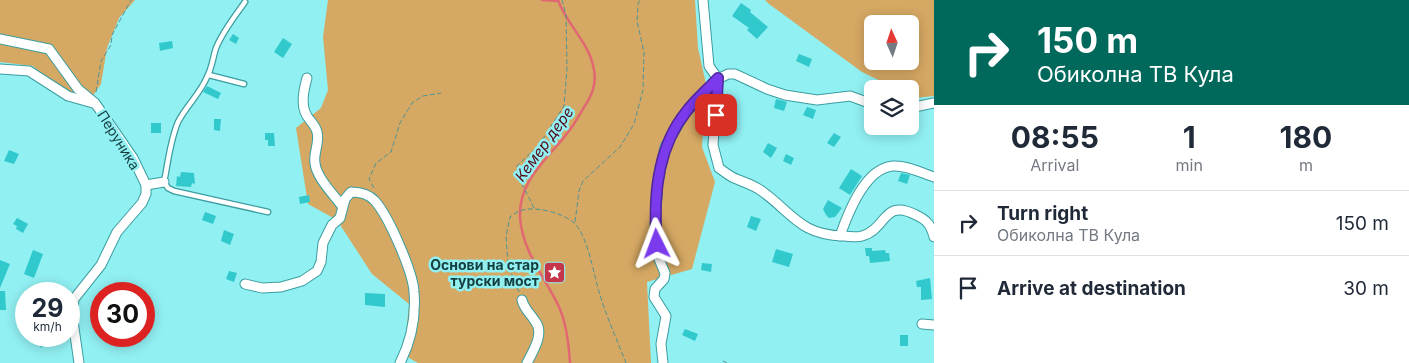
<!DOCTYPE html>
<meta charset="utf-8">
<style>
body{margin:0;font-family:Inter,sans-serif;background:#f2f2f3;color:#1f2937;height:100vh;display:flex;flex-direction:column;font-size:19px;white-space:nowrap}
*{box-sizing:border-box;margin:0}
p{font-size:16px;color:#747a83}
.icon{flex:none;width:28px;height:28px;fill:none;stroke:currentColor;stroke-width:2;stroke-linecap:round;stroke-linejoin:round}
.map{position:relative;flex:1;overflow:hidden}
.details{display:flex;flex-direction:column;background:#fff;width:475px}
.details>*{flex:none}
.guide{background:#00695c;color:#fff;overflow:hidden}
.needle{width:32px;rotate:357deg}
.controls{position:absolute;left:864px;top:15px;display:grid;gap:10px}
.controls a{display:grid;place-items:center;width:55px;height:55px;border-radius:8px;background:#fff;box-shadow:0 2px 12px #0003;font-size:25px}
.speed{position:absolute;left:15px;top:282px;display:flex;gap:10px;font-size:25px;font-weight:700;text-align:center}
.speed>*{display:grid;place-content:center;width:65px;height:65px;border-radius:50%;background:#fff;box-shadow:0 2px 12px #0003;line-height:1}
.speed small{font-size:12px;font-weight:400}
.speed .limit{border:8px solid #d22;background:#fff;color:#111}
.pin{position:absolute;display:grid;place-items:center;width:42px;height:42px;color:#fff;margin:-21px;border-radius:10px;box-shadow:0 2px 8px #0006}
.me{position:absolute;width:55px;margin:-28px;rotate:357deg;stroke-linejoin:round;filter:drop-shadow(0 0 4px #0008)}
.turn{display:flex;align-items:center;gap:18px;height:105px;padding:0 20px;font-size:22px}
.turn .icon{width:65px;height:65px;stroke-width:2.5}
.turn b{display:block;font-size:35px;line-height:42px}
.eta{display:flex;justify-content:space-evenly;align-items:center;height:85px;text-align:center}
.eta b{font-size:30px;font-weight:700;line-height:35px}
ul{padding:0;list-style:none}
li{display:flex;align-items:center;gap:15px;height:65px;padding:0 20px;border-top:1px solid #e0e1e3}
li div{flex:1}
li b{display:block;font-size:19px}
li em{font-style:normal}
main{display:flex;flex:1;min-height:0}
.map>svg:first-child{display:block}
</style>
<main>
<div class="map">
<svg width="934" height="363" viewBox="0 0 934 363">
<rect width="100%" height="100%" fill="#91f0f2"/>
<!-- green -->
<g fill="#d5a863" fill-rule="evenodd">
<polygon points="0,0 135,0 119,18 107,48 101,84 90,100 55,87 33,66 0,62"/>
<polygon points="328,0 695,0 698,48 706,84 702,147 715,182 692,269 647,282 651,363 418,363 404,355 409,304 372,274 337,220 308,204 296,128 321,108 328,90 323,37"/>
<path d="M765 0H934V96L915 98 910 95V89H897L862 72 769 4ZM872 24H910V61H872Z"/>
</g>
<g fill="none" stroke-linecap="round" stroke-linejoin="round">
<!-- stream -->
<g stroke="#e16872" stroke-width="2.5">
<polyline points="542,0 557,1"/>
<path d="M558 0C566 24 590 43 594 70 597 85 591 97 583 109 579 115 576 122 571 128 551 157 518 178 520 218 523 253 545 277 559 307 566 322 569 347 570 363"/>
</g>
</g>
<!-- building -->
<g fill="#32c9cd">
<polygon points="741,3 751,10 750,12 768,27 757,39 747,30 749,28 732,16"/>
<polygon points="233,34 239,38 236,44 229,40"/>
<polygon points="283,38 292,44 283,58 274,52"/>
<polygon points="172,41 173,48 160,51 159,43"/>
<polygon points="799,54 812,59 809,67 796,61"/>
<polygon points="207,86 221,93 218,99 203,92"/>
<polygon points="776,99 787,102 784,111 774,108"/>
<polygon points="807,107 816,110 813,119 803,115"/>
<polygon points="872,112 872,128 865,123"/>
<polygon points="214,119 221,119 220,131 214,130"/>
<rect x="151" y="123" width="10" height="10"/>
<polygon points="265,133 274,133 275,146 268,146 268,140 265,140"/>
<polygon points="834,133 841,137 834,147 827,143"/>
<polygon points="768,143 777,148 771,158 763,152"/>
<polygon points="9,150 19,154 14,164 4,161"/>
<polygon points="786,154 794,158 791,165 783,161"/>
<polygon points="851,169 862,176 850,195 839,188"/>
<polygon points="181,172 194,173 195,184 192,183 191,187 176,186 177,176 180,177"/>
<polygon points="901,173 910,175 907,184 898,181"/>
<polygon points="309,195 310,202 300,204 299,197"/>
<polygon points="828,200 842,208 835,217 829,218 826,215 823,209"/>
<polygon points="205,212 216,216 213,224 202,220"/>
<polygon points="751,216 761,219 756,231 747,227"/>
<polygon points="17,218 28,224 23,233 16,229 17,226 13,224"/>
<polygon points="224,230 234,234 230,245 221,241"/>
<polygon points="865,248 872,248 872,251 885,250 886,253 889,253 890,261 870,263 869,256 866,256"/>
<polygon points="776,249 793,254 789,267 772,262"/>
<polygon points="33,250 43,254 34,278 24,274"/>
<polygon points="0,260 10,264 0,288"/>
<polygon points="702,263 712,264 711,272 701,270"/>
<polygon points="229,271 237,273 234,282 226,279"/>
<polygon points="930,278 932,299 921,300 921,287 917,287 916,281"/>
<polygon points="0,291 5,291 6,310 0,310"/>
<polygon points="365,293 385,294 385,307 365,305"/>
<polygon points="26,306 26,328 17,310"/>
<polygon points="685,329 698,334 695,341 682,335"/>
<rect x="900" y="335" width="8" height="11"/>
<polygon points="41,336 45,336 49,342 41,348 36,340"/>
</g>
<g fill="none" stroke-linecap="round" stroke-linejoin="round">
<defs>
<g id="service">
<path d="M245 2C235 16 223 31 216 48 213 57 212 68 207 77 200 94 186 106 178 122 170 141 168 163 164 182L168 188 174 191 268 212"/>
<polyline points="209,75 244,84"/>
</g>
<g id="minor">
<path d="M703 0 709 66 718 79 713 145 719 168C723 171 727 174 732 177 742 182 753 184 763 192 793 214 801 235 843 236 849 236 857 238 862 236 887 229 883 198 916 215 927 220 931 225 934 237"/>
<polyline points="0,39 49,49 78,89 95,103 133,158 146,185 146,194 142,203 117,232 101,265 74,299 72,314 79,363"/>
<polyline points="0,69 29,71 68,96 93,103"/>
<path d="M307 78C304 89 300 105 307 116 310 121 316 126 317 132 320 143 313 153 315 163 316 177 334 195 342 206"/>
<polyline points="910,108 934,103"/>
<polyline points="146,185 164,182"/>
<path d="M840 236C848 213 865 168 893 166 906 165 922 173 934 177"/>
<path d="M245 284 262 288 281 287 302 281 317 271 321 262 323 243 332 225 340 218 345 199 351 192C361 192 369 194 375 201 389 217 413 272 414 292 416 316 411 341 400 363"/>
<path d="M522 300C524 309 530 313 535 321 545 333 533 351 527 363"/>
<polyline points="922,324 934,325"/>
<polyline points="663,363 661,344 666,316 654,297 655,289 664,279 665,273 659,259 655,227 658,181 665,147 685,113 718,79 728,74 735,74 767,89 785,95 817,100 850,96 872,104"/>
</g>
</defs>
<!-- service casing -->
<use href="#service" stroke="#3a9d9f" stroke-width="7"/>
<!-- minor casing -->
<use href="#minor" stroke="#3a9d9f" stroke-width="11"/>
<!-- path -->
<g stroke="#509395" stroke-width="1" stroke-dasharray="5 2.5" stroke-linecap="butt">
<polyline points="96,92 101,61 111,45 112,35 131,0"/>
<polyline points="374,188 369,179 376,163 391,152 400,123 412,103 423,96 441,93"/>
<polyline points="534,208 520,180 516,167 539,145 564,106 567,68 566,15 562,0"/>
<polyline points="575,222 579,191 583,181 620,147 634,124 643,90 644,52 637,21 638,4 640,0"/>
<path d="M519 292 508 265 506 236 510 217C513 215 516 212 520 211 533 205 564 213 574 223 588 235 594 277 600 295 607 318 617 340 626 363"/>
<polyline points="723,361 727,363"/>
</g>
<!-- service -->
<use href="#service" stroke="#fff" stroke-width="4.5"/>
<!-- minor -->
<use href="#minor" stroke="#fff" stroke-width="9"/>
</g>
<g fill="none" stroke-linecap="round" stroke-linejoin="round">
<defs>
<path id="route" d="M657 244C653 199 657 148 686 112 695 100 707 90 718 78L716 115"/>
</defs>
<!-- route casing -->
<use href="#route" stroke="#51269a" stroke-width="12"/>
<!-- route -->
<use href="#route" stroke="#7c3aed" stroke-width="9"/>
</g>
<!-- icons -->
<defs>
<symbol id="sight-square" viewBox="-11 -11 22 22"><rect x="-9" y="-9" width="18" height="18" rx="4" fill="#c6364b" stroke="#91f0f2"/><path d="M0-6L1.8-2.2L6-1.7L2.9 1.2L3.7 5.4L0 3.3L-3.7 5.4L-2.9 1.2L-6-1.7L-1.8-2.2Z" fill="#fff"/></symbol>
</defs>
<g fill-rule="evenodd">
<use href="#sight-square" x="542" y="260" width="25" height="25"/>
</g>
<g text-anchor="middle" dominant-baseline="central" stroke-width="5" stroke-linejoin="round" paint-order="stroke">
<!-- street labels -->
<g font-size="14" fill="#153e3f" stroke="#91f0f2">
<text transform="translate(119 140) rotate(58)">Перуника</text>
</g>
<!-- poi labels -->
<g font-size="14" font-weight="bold" fill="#153e3f" stroke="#91f0f2" text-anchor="end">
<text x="539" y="264">Основи на стар<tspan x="539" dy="16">турски мост</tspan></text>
</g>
<!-- water labels -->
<g font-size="15" font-style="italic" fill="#560818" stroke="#91f0f2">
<text transform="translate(544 144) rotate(-54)">Кемер дере</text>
</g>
</g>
</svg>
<div class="controls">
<a><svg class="needle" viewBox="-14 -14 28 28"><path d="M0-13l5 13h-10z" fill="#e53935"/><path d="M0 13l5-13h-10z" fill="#747a83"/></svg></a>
<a><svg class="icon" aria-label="layers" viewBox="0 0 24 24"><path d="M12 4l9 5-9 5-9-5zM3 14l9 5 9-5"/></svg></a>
</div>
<div class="speed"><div>29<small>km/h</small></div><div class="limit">30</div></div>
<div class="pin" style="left:716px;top:115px;background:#d93025"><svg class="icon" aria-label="arrive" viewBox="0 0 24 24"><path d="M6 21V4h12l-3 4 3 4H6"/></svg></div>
<svg class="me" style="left:657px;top:244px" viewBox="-20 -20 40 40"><path d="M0-17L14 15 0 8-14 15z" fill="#7c3aed" stroke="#fff" stroke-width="4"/></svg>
</div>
<section class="details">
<div class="guide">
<div class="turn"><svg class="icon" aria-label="right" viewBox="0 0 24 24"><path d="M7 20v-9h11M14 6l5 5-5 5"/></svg><div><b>150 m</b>Обиколна ТВ Кула</div></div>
</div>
<div class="eta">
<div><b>08:55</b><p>Arrival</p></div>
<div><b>1</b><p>min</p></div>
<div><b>180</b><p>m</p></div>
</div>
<ul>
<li><svg class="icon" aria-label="right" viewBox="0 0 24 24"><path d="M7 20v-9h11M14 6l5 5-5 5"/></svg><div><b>Turn right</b><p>Обиколна ТВ Кула</p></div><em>150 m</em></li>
<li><svg class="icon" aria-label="arrive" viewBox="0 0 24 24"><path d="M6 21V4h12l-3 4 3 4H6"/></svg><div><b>Arrive at destination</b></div><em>30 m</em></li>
</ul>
</section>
</main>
